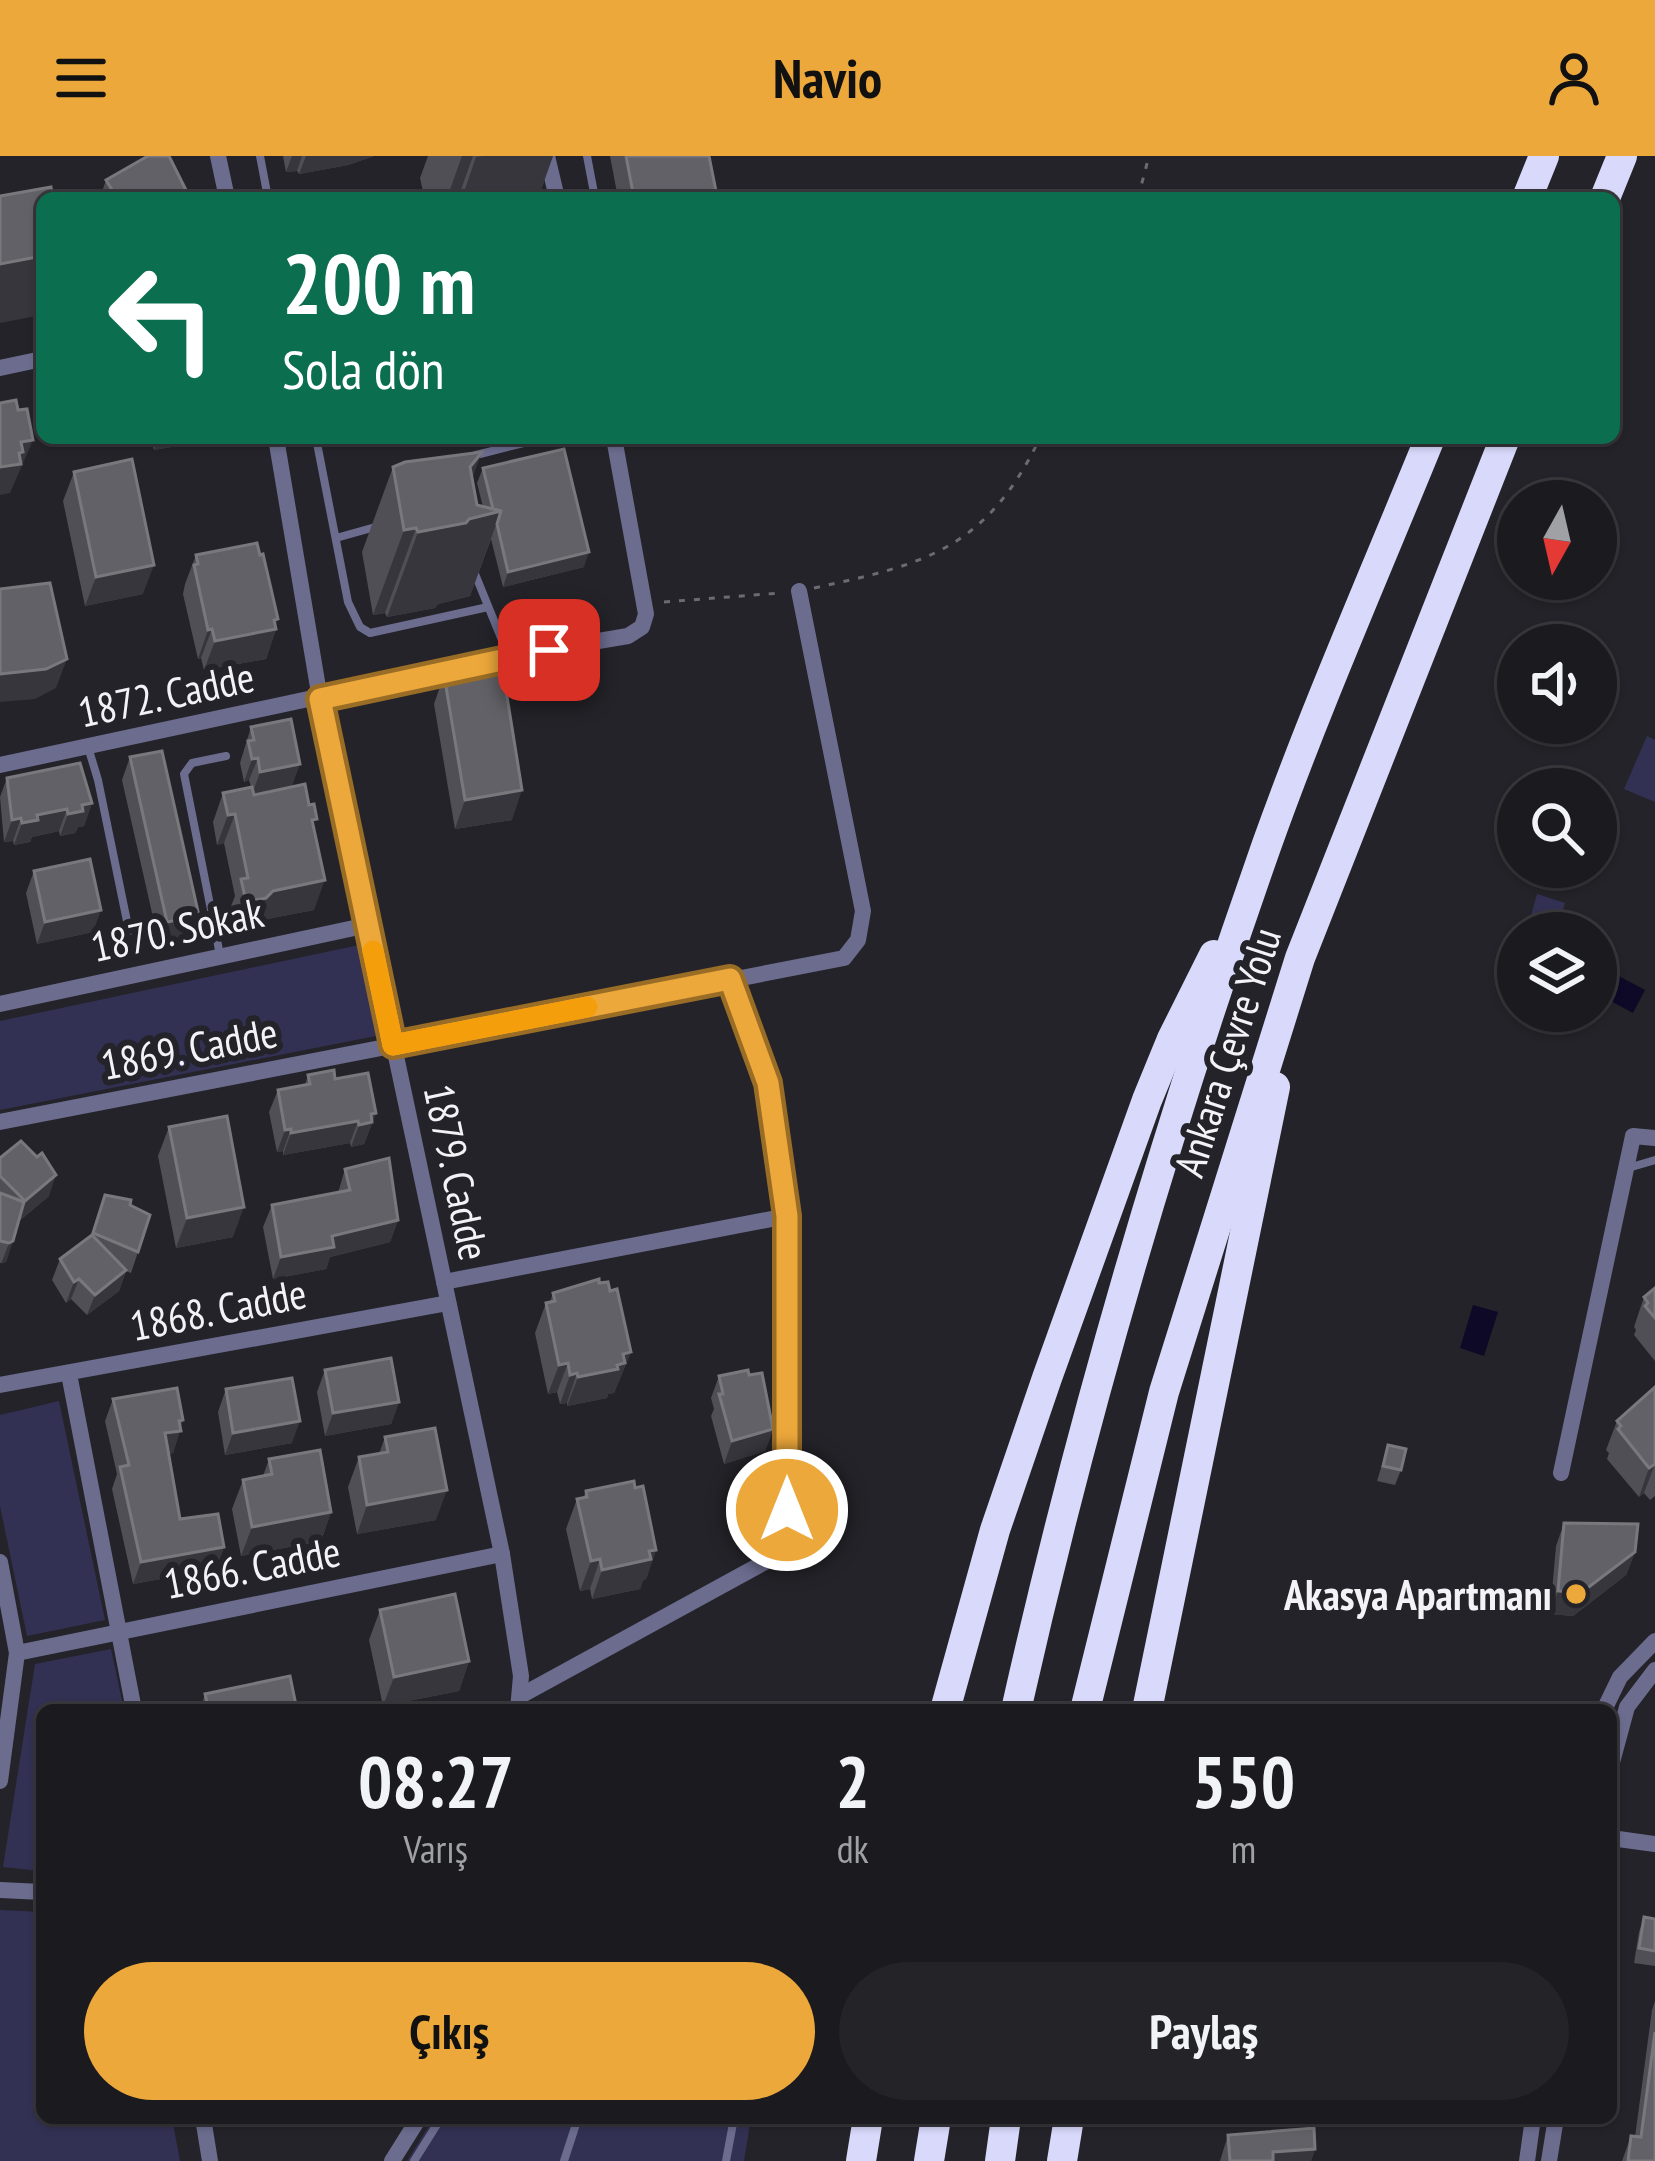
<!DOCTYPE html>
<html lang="tr">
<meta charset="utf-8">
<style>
body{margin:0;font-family:"PT Sans Narrow",sans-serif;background:#232328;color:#f1f3f6;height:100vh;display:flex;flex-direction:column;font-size:45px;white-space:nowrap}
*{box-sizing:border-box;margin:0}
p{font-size:39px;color:#9fa1a4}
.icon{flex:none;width:66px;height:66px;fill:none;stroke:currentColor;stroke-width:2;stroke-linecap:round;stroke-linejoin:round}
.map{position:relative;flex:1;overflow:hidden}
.sheet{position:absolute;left:36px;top:1548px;width:1581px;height:420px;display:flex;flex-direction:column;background:#1a1a1f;border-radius:18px;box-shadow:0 3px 9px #0004,0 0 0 3px #38383d}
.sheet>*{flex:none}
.top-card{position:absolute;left:36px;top:36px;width:1584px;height:252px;border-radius:18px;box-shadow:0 3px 9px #0004,0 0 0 3px #38383d;background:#0b6e4f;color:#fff;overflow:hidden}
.needle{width:78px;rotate:188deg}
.tools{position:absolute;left:1497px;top:324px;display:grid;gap:24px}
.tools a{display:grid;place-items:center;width:120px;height:120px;border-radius:50%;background:#1a1a1f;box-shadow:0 3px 9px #0004,0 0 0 3px #38383d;font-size:60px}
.pin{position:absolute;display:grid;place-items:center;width:102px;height:102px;color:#fff;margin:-51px;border-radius:24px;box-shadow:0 6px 18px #0006}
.me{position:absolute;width:132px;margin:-66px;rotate:0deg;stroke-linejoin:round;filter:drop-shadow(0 0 9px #0008)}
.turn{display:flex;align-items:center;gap:42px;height:252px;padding:0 48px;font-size:54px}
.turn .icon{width:156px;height:156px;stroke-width:2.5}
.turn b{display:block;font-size:84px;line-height:102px}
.eta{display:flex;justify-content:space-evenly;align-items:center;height:204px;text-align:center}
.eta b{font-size:72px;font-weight:600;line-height:84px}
.cta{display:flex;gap:24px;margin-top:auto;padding:24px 48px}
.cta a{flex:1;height:138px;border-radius:72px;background:#eda83b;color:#111;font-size:48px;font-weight:600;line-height:138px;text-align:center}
.cta a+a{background:#232328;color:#f1f3f6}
header{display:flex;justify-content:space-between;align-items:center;height:156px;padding:0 48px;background:#eda83b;color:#111;font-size:54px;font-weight:600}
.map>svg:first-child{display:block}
</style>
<header><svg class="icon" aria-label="menu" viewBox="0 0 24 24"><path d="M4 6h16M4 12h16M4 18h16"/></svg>Navio<svg class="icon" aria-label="person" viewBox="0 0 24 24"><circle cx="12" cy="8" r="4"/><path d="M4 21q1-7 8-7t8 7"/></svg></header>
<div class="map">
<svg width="1655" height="2005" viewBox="0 0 1655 2005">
<rect width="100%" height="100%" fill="#232329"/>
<!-- green -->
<g fill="#333153">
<polygon points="1647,580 1655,584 1655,646 1624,633"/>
<polygon points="1537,738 1565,747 1556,777 1526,777"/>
<polygon points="364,788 376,880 0,954 0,865"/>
<polygon points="59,1245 105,1464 27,1480 0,1350 0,1259"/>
<polygon points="111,1493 124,1554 42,1554 42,1715 3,1711 35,1508"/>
<polygon points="0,1754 42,1756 42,1962 172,1962 180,2005 0,2005"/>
<polygon points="434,1962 751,1962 744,2005 407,2005"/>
</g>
<!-- water -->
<g fill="#0d0926">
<polygon points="1598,809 1645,834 1633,857 1596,837"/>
<polygon points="1473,1149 1498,1156 1484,1200 1460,1192"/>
</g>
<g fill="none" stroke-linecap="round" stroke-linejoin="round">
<!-- path -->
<g stroke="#6b6b71" stroke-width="3" stroke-dasharray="6 9" stroke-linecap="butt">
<polyline points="1138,42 1149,0"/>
<path d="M814 432C926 408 986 393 1040 282"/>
<polyline points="664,446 780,437"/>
</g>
<!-- lane -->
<g stroke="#6c6c8f" stroke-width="8">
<polyline points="260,0 268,42"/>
<polyline points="587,0 595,42"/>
<polyline points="316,282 348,446 360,471 370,477 488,451"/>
<polyline points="476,299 544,282"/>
<polyline points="336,382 379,370"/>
<polyline points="473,413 508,499"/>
<polyline points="88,591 98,624 129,775"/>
<polyline points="220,799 184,618 192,607 226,600"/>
<polyline points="1628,1012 1655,1004"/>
<polyline points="414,2005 441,1962"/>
<polyline points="564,2005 578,1962"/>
<polyline points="726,2005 734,1962"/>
</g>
<!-- street -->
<g stroke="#6c6c8f" stroke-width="16">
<polyline points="218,0 227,42"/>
<polyline points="547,0 557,42"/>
<polyline points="0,212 42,203"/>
<polyline points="276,282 320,543 502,1398 521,1520 518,1554"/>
<polyline points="0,609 509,500 628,480 642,471 646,458 614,282"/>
<polyline points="0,848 368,769"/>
<polyline points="0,966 844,802 858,784 863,755 799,435"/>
<polyline points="444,1126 787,1060"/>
<polyline points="69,1218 134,1554"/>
<polyline points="0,1229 448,1147"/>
<polyline points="1561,1317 1633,980 1655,982"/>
<polyline points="0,1406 17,1497 0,1625"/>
<polyline points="17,1497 502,1398"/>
<polyline points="522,1539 765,1406 779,1385 787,1354 787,1060 768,927 730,823"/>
<polyline points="1604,1554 1620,1521 1655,1485"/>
<polyline points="1611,1610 1627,1551 1655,1514"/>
<polyline points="1611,1682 1655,1688"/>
<polyline points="0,1734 42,1736"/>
<polyline points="203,1962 210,2005"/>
<polyline points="392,2005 419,1962"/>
<polyline points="1527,2005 1533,1962"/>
<polyline points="1549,2005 1556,1962"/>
</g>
<!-- highway -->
<g stroke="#d8d9fb" stroke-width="30">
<polyline points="1527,42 1544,0"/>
<polyline points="1605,42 1622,0"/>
<polyline points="945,1554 995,1374 1047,1222 1147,944 1172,883 1214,799"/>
<path d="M1016 1554C1082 1261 1167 971 1267 688 1316 551 1375 417 1430 282"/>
<polyline points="1085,1554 1164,1236 1300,802 1505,282"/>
<polyline points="1147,1554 1275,931"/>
<polyline points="861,2005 868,1962"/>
<polyline points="929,2005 936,1962"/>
<polyline points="1000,2005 1006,1962"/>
<polyline points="1062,2005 1069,1962"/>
</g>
</g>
<!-- wall -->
<g fill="#4f4f55">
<polygon points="283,0 374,0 348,9 299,18 297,15 286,16"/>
<polygon points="428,0 553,0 538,42 408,42 424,40 420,22"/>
<polygon points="610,0 709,0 713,42 618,42"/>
<polygon points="106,24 190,42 100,42"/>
<polygon points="150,282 212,282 211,284 154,294"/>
<polygon points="393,311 472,323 477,349 483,351 477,327 483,312 584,411 503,431 491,383 470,440 438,448 435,452 387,461 385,457 373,459 362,396"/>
<polygon points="74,316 143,438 85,450 63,345"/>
<polygon points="196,399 275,469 276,473 266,503 204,514 201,502 198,503 183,438 185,428"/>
<polygon points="444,519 512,664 455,673 434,548"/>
<polygon points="251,571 292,630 314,671 314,754 262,764 255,771 235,775 230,753 235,740 224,687 217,689 213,666 223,637 251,631 249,624 244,626 240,607"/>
<polygon points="130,601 199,760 190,782 159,788 122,624"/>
<polygon points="7,622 92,647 84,670 78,671 75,677 60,680 59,675 32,681 30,686 14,689 13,685 4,686 0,641"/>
<polygon points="34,715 93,776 37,788 26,737"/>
<polygon points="308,919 335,923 376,957 364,988 351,991 350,987 283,999 283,995 277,996 269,956 278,934 305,929"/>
<polygon points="169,971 233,1081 176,1092 158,1000"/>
<polygon points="0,1002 49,1040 19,1065 6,1106 0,1107"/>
<polygon points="345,1013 398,1064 390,1086 330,1101 326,1113 273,1123 263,1071 272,1049 338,1037"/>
<polygon points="105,1039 130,1049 138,1096 131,1117 126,1115 119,1135 87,1159 71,1143 66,1147 52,1124 60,1103 91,1079"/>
<polygon points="599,1127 610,1135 631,1196 614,1237 608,1238 607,1242 567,1250 567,1247 560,1248 557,1236 548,1238 535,1177 546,1147 550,1146 553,1137"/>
<polygon points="1655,1132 1655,1205 1634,1179 1636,1174 1634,1171 1644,1141"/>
<polygon points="325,1214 399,1246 391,1268 325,1280 317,1236"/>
<polygon points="749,1219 773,1273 765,1295 724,1308 711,1260 714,1253 711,1242 719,1220"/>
<polygon points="1655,1231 1655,1340 1650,1344 1644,1337 1639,1341 1607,1303 1609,1297 1606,1294 1617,1265"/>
<polygon points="226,1233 292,1287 225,1299 218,1256"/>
<polygon points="113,1243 183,1264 173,1297 168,1298 180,1363 224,1391 216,1413 133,1428 112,1333 117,1318 105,1265"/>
<polygon points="385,1281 436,1364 357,1378 348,1331 359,1301 379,1298"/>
<polygon points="1388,1289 1401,1314 1395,1329 1377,1325"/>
<polygon points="269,1303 331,1356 321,1385 241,1400 232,1353 243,1324 263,1320"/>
<polygon points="586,1335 656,1394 646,1423 643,1424 640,1433 592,1443 590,1433 580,1435 566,1373 577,1343 583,1342"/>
<polygon points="1564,1367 1635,1396 1626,1419 1573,1460 1550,1458 1556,1390"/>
<polygon points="380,1454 469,1505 459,1535 383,1550 369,1484"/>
<polygon points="205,1538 297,1554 200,1554"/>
<polygon points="1644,1761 1655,1763 1655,1810 1634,1807 1639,1776"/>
<polygon points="1655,1845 1655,2005 1622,2005 1631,1980 1635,1981 1652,1854"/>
<polygon points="1228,1979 1315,1993 1311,2005 1220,2005"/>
</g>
<!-- shaded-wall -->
<g fill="#36363c">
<polygon points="292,0 302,0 297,15 286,16"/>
<polygon points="306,0 374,0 348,9 299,18"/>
<polygon points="462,0 473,0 458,42 447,42"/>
<polygon points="483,0 553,0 538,42 462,42 476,1"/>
<polygon points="716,35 713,42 680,42"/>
<polygon points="42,100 41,159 0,167 0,108"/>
<polygon points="158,282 212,282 211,284 154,294"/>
<polygon points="33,284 10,337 0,339 0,311 21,286"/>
<polygon points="482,296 455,369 469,363 501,355 470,440 438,448 435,452 387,461 418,376"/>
<polygon points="416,372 385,457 373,459 404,374"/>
<polygon points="589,396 584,411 503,431 508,416"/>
<polygon points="154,409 143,438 85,450 96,421"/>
<polygon points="278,463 274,474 276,473 266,503 204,514 215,485"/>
<polygon points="212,473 201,502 198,503 208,474"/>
<polygon points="67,503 56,532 35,543 0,546 0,518"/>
<polygon points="258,602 249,624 244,626 252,603"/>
<polygon points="300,608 292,630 252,639 260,616"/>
<polygon points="522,634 512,664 455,673 465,644"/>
<polygon points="92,647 84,670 78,671 75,677 60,680 68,658 82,649"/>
<polygon points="67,653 59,675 32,681 30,686 14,689 22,667 37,659"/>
<polygon points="235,658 224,687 217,689 228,659"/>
<polygon points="21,662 13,685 4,686 12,664"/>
<polygon points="325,724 314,754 262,764 255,771 235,775 246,746 273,735"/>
<polygon points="101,754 93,776 37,788 45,766"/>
<polygon points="199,760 190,782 159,788 167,766"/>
<polygon points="376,957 364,988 351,991 359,969 371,958"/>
<polygon points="358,965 350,987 283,999 291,977"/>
<polygon points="291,973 283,995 277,996 285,974"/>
<polygon points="56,1019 49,1040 17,1066 25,1045"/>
<polygon points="244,1051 233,1081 176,1092 187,1062"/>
<polygon points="398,1064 390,1086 330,1101 326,1113 273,1123 281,1101 332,1080"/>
<polygon points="13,1085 6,1106 1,1108 9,1087"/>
<polygon points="126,1114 119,1135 87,1159 95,1139"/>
<polygon points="79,1123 71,1143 66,1147 74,1126"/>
<polygon points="631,1196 614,1237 608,1238 607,1242 567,1250 578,1221 623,1198"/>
<polygon points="568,1207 557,1236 548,1238 559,1209"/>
<polygon points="577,1217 567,1247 560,1248 570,1219"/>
<polygon points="399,1246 391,1268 325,1280 333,1257"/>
<polygon points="183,1264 173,1297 156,1300 165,1277 179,1265"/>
<polygon points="300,1265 292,1287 225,1299 233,1277"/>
<polygon points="773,1273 765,1295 724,1308 732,1285"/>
<polygon points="1655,1308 1644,1337 1639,1341 1649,1312"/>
<polygon points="447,1334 436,1364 357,1378 367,1349"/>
<polygon points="331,1356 321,1385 241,1400 252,1371"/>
<polygon points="224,1391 216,1413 133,1428 141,1406"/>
<polygon points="656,1394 646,1423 643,1424 640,1433 592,1443 602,1414"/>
<polygon points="1635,1396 1626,1419 1573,1460 1550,1458 1558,1435"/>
<polygon points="600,1403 590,1433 580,1435 591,1405"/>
<polygon points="469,1505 459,1535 383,1550 394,1521"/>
<polygon points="1315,1993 1311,2005 1270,2005 1273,1996"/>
</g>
<!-- building -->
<g fill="#616167" stroke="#78787d" stroke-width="3">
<polygon points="148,0 169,0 190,42 117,42 106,24"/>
<polygon points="626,0 709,0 716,35 680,42 634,42"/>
<polygon points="51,31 53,42 42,42 42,100 0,108 0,40"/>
<polygon points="16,244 18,254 27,253 33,284 21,286 23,296 19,297 21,308 0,311 0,247"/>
<polygon points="564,293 589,396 508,416 497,368 501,355 493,353 483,312"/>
<polygon points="482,296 470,311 477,349 501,355 469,363 466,367 418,376 416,372 404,374 393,311 405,306"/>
<polygon points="132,303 154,409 96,421 74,316"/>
<polygon points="257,387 260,399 263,398 278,463 274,464 276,473 215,485 212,473 208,474 194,409 198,408 196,399"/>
<polygon points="50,427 67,503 46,513 0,518 0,433"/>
<polygon points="502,509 522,634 465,644 444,519"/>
<polygon points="291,563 300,608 260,616 258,602 252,603 248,585 254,584 251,571"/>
<polygon points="162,595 199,760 167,766 130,601"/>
<polygon points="80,607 92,647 82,649 83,655 68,658 67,653 37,659 38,664 22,667 21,662 12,664 7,622"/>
<polygon points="305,628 309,649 314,648 317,663 312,664 325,724 273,735 266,742 246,746 241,723 248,722 235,658 228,659 223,637 252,631 254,639"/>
<polygon points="90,703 101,754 45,766 34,715"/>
<polygon points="334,914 335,923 368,917 376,957 371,958 372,966 359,969 358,965 291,977 291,973 285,974 278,934 310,928 308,919"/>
<polygon points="227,960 244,1051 187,1062 169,971"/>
<polygon points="21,985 37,1001 42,997 56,1019 25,1045 0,1020 0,1002"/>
<polygon points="389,1002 398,1064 332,1080 334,1091 281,1101 272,1049 350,1034 345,1013"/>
<polygon points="0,1037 24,1046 13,1085 9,1087 0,1085"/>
<polygon points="105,1039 131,1044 130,1049 150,1059 138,1096 93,1077"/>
<polygon points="92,1079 126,1114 95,1139 79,1123 74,1126 60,1103"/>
<polygon points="599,1123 599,1127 608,1126 610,1135 617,1133 631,1196 623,1198 625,1207 617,1209 618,1213 578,1221 577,1217 570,1219 568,1207 559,1209 546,1147 555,1145 553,1137"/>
<polygon points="1655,1132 1655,1162 1645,1150 1648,1147 1644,1141"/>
<polygon points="391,1202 399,1246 333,1257 325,1214"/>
<polygon points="748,1214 749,1219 762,1217 773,1273 732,1285 719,1238 723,1238 719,1220"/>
<polygon points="292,1222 300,1265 233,1277 226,1233"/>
<polygon points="1655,1231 1655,1308 1649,1312 1618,1273 1621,1270 1617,1265"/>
<polygon points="177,1232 183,1264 179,1265 181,1275 165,1277 180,1363 218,1358 224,1391 141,1406 120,1311 129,1309 113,1243"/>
<polygon points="435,1272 447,1334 367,1349 359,1301 388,1296 385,1281"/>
<polygon points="1388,1289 1406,1293 1401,1314 1383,1310"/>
<polygon points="320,1294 331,1356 252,1371 243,1324 272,1318 269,1303"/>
<polygon points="634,1325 635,1332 643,1330 656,1394 649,1395 651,1403 602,1414 600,1403 591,1405 577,1343 587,1341 586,1335"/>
<polygon points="1564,1367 1638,1368 1635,1396 1581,1437 1558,1435"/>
<polygon points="455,1438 469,1505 394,1521 380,1454"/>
<polygon points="290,1520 297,1554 209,1554 205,1538"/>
<polygon points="1644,1761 1655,1763 1655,1795 1639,1792"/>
<polygon points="1655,1876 1655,2005 1628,2005 1631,1980 1641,1981"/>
<polygon points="1314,1972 1315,1993 1273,1996 1273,2005 1230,2005 1228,1979"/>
</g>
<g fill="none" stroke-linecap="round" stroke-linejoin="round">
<defs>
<polyline id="route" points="549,494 320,543 393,889 730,823 768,927 787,1060 787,1354"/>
</defs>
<!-- route casing -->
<use href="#route" stroke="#9a6d26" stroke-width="30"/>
<!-- route -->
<use href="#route" stroke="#eda83b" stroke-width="21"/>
<!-- slow -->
<polyline stroke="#f59e0b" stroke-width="21" points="373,795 393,889 587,851"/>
</g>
<!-- markers -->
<circle fill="#eda83b" stroke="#232329" stroke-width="4.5" cx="1576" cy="1438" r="12"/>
<g text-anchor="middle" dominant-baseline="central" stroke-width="12" stroke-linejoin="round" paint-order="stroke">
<!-- street labels -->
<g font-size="42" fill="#f3f3f7" stroke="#232329">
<text transform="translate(166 538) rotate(-12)">1872. Cadde</text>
<text transform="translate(177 773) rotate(-12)">1870. Sokak</text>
<text transform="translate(189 892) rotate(-11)">1869. Cadde</text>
<text transform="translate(1227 896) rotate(-72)">Ankara Çevre Yolu</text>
<text transform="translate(457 1016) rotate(78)">1879. Cadde</text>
<text transform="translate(218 1153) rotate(-11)">1868. Cadde</text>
<text transform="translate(252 1411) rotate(-11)">1866. Cadde</text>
</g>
<!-- poi labels -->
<g font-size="42" font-weight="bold" fill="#f3f3f7" stroke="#232329" text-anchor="end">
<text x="1552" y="1438">Akasya Apartmanı</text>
</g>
</g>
</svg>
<div class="tools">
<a><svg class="needle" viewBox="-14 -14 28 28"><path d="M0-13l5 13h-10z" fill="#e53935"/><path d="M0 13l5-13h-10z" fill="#9fa1a4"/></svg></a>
<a><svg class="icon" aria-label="sound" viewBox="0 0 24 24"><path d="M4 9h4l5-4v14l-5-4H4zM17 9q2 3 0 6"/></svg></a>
<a><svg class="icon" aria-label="search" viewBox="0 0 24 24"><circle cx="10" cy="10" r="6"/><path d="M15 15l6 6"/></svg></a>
<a><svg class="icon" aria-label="layers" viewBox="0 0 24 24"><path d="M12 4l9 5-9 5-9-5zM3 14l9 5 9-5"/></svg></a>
</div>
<div class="pin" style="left:549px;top:494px;background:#d93025"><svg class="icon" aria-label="arrive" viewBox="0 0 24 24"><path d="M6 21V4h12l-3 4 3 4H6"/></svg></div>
<svg class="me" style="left:787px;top:1354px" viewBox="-20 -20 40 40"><circle r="17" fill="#eda83b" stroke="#fff" stroke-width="3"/><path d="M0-11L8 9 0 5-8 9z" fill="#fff"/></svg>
<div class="top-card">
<div class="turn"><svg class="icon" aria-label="left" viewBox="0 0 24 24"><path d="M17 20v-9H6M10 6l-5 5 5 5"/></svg><div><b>200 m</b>Sola dön</div></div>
</div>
<section class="sheet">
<div class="eta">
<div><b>08:27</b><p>Varış</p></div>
<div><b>2</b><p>dk</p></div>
<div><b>550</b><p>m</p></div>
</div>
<div class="cta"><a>Çıkış</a><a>Paylaş</a></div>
</section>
</div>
